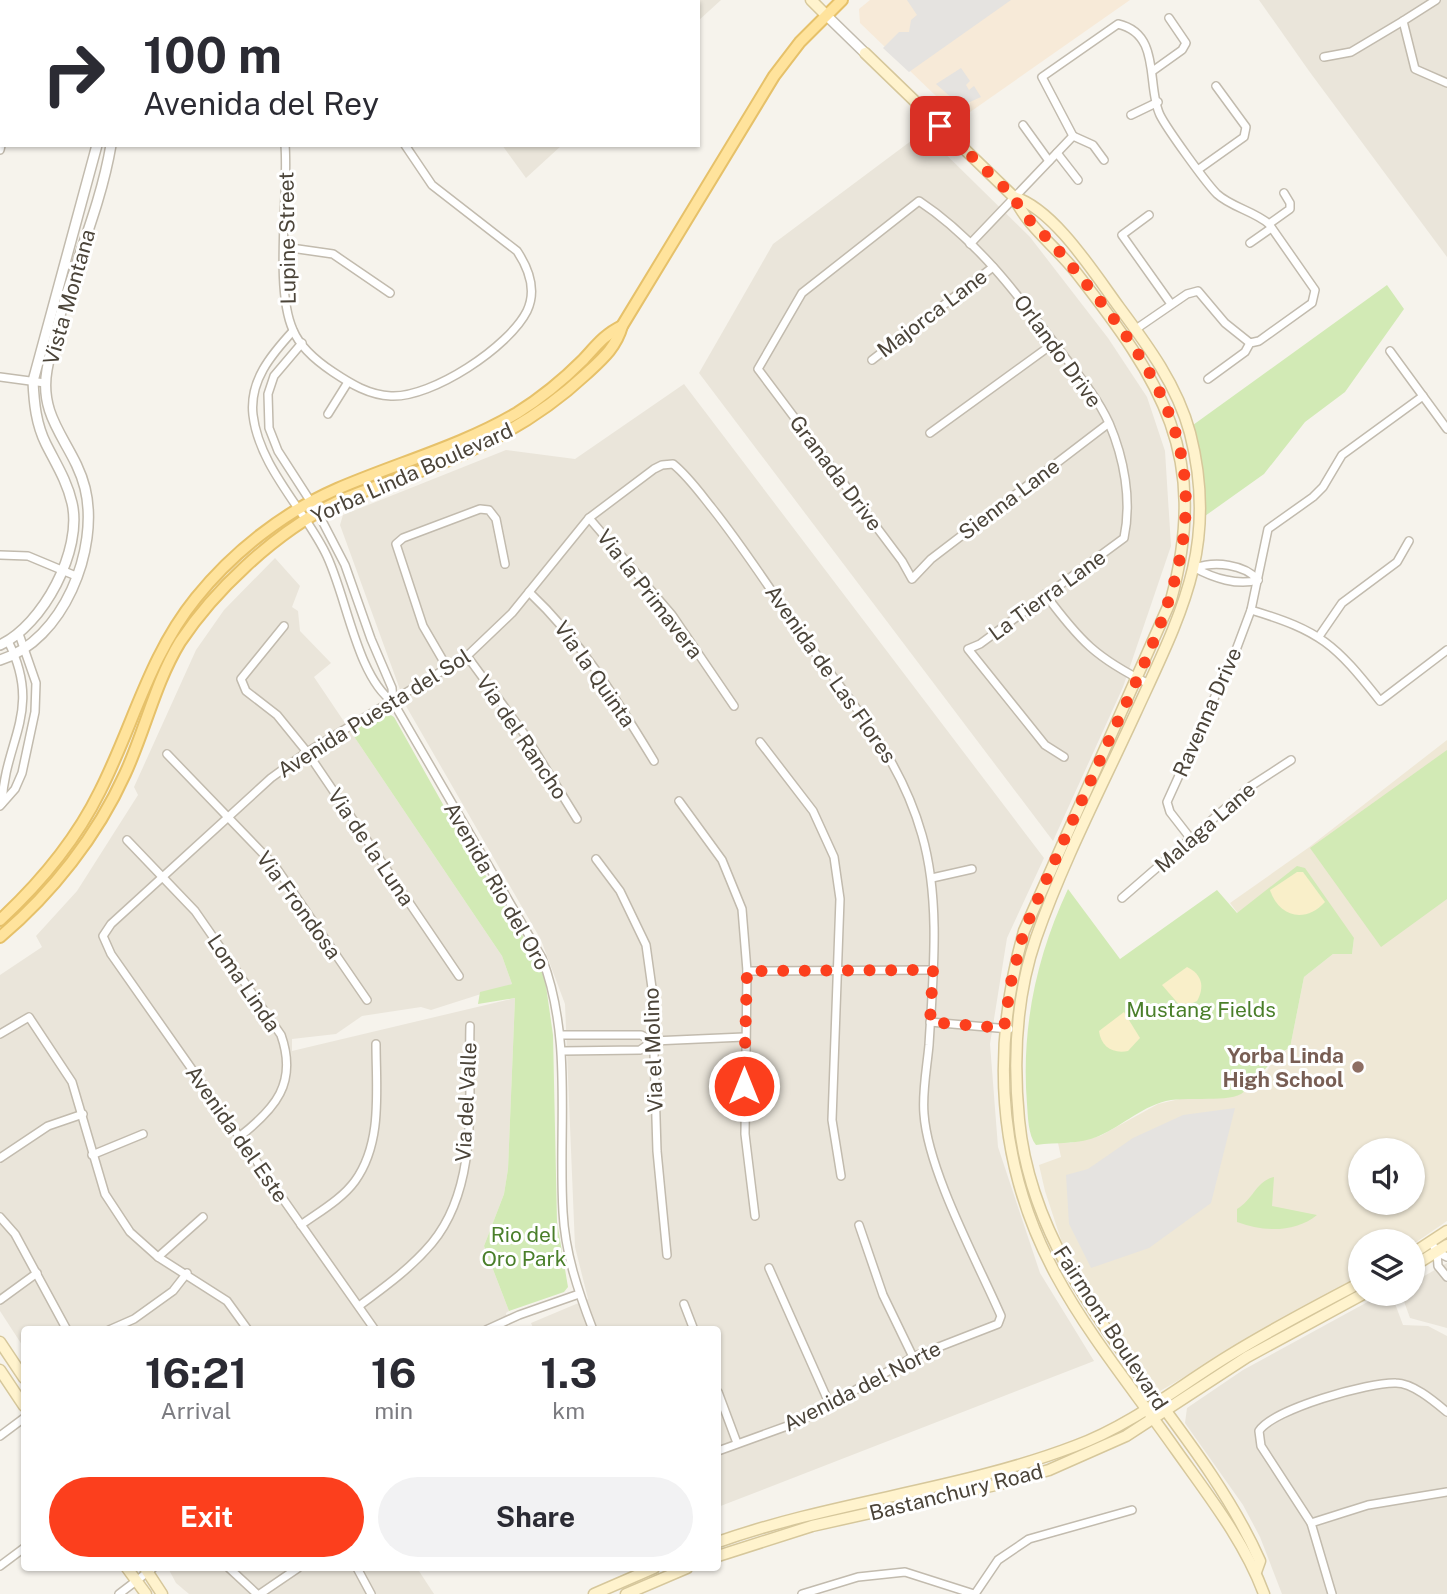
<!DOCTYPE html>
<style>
body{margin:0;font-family:"Public Sans",sans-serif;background:#f2f2f3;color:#2b2b33;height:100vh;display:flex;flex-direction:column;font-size:26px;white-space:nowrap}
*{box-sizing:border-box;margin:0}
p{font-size:23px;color:#7c7c81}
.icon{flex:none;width:38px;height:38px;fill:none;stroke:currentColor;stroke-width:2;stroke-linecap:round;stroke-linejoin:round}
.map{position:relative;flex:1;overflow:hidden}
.details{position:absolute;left:21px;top:1326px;width:700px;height:245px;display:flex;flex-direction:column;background:#fff;border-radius:7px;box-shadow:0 2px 5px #0004}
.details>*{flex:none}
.hud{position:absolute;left:0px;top:0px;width:700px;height:147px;box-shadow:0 2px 5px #0004;background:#fff;color:#2b2b33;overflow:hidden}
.tools{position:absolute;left:1348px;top:1138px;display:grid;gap:14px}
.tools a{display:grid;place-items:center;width:77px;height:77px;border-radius:50%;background:#fff;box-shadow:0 2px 5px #0004;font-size:35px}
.pin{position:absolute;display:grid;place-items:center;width:60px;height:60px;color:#fff;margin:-30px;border-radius:14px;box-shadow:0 4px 10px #0006}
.me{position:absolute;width:77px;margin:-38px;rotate:0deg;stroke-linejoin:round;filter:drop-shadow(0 0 5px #0008)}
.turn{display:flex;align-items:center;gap:24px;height:147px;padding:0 28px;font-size:32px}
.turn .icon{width:91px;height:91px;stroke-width:2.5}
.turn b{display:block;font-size:49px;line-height:60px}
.eta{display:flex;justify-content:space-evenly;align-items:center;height:119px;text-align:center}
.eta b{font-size:42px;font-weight:700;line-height:49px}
.primary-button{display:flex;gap:14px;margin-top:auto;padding:14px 28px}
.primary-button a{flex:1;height:80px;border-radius:42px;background:#fc3f1d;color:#fff;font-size:28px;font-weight:700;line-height:80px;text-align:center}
.primary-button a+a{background:#f2f2f3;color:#2b2b33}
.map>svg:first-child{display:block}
</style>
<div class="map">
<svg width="1447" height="1594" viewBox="0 0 1447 1594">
<rect width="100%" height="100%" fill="#f6f3ec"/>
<!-- residential -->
<g fill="#eae5da">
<polygon points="393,0 721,0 698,21 698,2"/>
<polygon points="1259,0 1447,0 1447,257 1309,71"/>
<polygon points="923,132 1030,237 1108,338 1147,397 1165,451 1171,546 1123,687 1053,841 699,373 773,244"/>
<polygon points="502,145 562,145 526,178"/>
<polygon points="684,384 1044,858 1007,938 990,1044 998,1147 1040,1273 1094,1361 718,1507 718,1330 534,1330 531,1323 588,1299 575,1247 565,1004 541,940 406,706 340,525 343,515 506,450 575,459"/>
<polygon points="275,558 300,586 292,607 298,611 300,631 331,663 314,677 502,956 512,984 431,1010 421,1007 362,1016 336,1034 292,1039 292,1051 515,998 508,1169 504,1194 484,1246 509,1311 506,1313 509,1330 24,1330 24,1348 0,1311 0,975 42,947 36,936 77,891 138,795 134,787 196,650 224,610"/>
<polygon points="1447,1263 1447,1328 1410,1318 1401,1293 1412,1293 1412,1283"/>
<polygon points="1384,1293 1391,1293 1403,1325 1428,1326 1447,1336 1447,1594 1282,1594 1260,1537 1243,1505 1185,1423 1187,1408 1243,1370"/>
<polygon points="168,1568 417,1568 434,1594 189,1594 176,1583"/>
</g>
<!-- commercial -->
<polygon fill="#f7ead8" points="870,0 1130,0 960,119 860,23 859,9"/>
<!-- education -->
<path fill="#efe8d6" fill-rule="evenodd" d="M1447 740V1221L1412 1245V1241H1360V1276L1160 1391 1070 1267 1045 1191 1039 1165 1061 1157 1058 1143H1070L1100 1136 1158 1104 1188 1097 1236 1096 1267 1071 1275 1056 1290 1048 1304 977 1333 954H1352L1354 938 1247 925 1230 903 1308 848ZM1360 1150H1412V1202H1360Z"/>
<!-- green -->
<g fill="#d2eab5">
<polygon points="1387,285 1404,309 1345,392 1305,422 1264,474 1205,516 1203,474 1193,425"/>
<polygon points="382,714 389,714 394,717 454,824 534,954 545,979 553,1035 557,1222 568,1287 564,1292 509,1311 484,1246 504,1194 508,1169 515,998 478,1004 480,992 512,984 502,956 351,732"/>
<polygon points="1447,750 1447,899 1381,947 1310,848"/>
<path d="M1297 866 1305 868 1354 938 1352 954H1333L1304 977 1290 1048C1269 1056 1261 1081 1241 1094 1227 1102 1190 1097 1171 1100 1143 1105 1124 1125 1099 1136 1079 1145 1057 1142 1036 1145 1028 1135 1028 1117 1027 1104 1021 1029 1036 957 1068 889L1120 959 1217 890 1237 913Z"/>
<path d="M1274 1177 1272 1206 1317 1215C1295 1233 1263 1232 1237 1222V1209C1253 1200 1256 1181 1274 1177Z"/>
</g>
<!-- sand -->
<g fill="#f9efc9">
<path d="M1297 872H1303L1325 902C1306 923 1279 918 1270 890Z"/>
<path d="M1187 967C1202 974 1205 987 1197 1001L1182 1008 1162 985Z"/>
<path d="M1124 1012 1140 1038 1128 1051C1113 1054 1101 1047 1099 1031Z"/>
</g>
<!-- parking -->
<g fill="#e5e3e0">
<polygon points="907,0 1011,0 909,72 883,48 899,32 909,32 911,20 917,15"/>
<polygon points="961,68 970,81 966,85 969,90 974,86 981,97 961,106 936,84"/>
<polygon points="1235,1108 1211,1203 1149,1248 1091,1268 1069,1224 1066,1175 1088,1169 1133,1138 1183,1115"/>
</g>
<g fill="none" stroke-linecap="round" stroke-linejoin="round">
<defs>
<g id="minor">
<polyline points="252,0 252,2"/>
<polyline points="1436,0 1403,21 1415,69 1447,83"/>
<polyline points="638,2 640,0"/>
<polyline points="1324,57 1351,52 1403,21"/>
<polyline points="0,59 2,63"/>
<polyline points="1154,70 1182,50 1186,43 1169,18"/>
<polyline points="1131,115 1158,102"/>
<polyline points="1023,125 1049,161"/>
<path d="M1073 136 1042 77 1118 24C1162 34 1146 86 1160 115 1167 129 1206 183 1217 194 1231 207 1254 211 1269 224L1315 290 1312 303 1259 341 1250 343 1245 352 1208 379"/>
<polyline points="1073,136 1093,145 1104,160"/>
<path d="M285 145C289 195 274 288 293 330 300 347 318 362 333 372 351 384 369 395 391 396 432 398 509 347 527 311 537 290 529 269 517 251L432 185 405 145"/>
<polyline points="0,150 2,141"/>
<polyline points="1057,153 1078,180"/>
<polyline points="1199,169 1244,137 1246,127 1216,86"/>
<polyline points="1149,215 1122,235 1171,304"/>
<polyline points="1269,224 1290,209 1290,203 1284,193"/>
<polyline points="1250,243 1270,229"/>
<polyline points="970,244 1073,136"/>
<polyline points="284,247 333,254 390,293"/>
<polyline points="1136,329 1187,294 1198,291 1225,323 1250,343"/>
<path d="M293 331C271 355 249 381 253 415 259 466 303 508 325 552 346 592 356 676 393 702"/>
<path d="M302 343 274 376 268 394 269 428 278 451 318 513 345 565 371 639 392 688 393 702 542 958C573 1039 558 1127 563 1212 565 1253 578 1291 593 1330"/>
<polyline points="1390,351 1447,429"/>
<polyline points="872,360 993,267"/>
<polyline points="0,377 45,383"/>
<polyline points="328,414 348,382"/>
<polyline points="930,433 1054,343"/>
<polyline points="589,518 672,615 734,706"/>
<polyline points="0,555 28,556 76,576"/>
<path d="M1195 568C1215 561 1244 564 1258 580"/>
<path d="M1195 568C1213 578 1238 586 1258 580"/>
<path d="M529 592C581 641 617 700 654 761"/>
<path d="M1045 594C1080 641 1096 658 1149 684"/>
<path d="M1251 610C1321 631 1335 644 1380 701L1447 650"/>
<polyline points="284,626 241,679 246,691 277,715 307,752 459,976"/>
<polyline points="1320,635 1342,603 1397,562 1409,541"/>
<polyline points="467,656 525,735 577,819"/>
<polyline points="448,669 423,626 396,544 403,538 480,509 489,510 496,519 505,564"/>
<polyline points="760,742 813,811 834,857 840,899 832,1120 841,1176"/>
<polyline points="167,754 275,866 367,1000"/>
<path d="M1064 757 1045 745 968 649 980 644 1124 538C1132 500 1124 458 1109 423 1096 395 1076 372 1058 348 1018 295 975 238 919 201L802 293 758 369 902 561 912 579 931 559 1109 423"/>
<polyline points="679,801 722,860 742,909 747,971 745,1134 755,1216"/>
<path d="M2 803C5 739 43 711 8 641"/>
<polyline points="0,806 15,789 22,773 35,712 36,683 19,634"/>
<polyline points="1191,839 1170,812 1167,802 1236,650 1251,610 1268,529 1313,497 1323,487 1342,455 1423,396"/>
<path d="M127 840 195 911 281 1035C298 1083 275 1109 239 1137"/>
<polyline points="596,859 620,891 646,945 652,988 657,1151 667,1255"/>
<polyline points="932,878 972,869"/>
<polyline points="1122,898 1251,786 1291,760"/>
<polyline points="747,971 933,970"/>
<polyline points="930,1022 1009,1029"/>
<polyline points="0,1034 29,1017 72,1082 105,1194 130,1232 158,1257 227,1301 248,1330"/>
<polyline points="560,1035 641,1035 653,1041 744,1037"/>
<polyline points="562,1051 640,1050 653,1041"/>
<polyline points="92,1155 143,1134"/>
<polyline points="0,1158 48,1126 83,1114"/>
<polyline points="0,1217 15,1234 67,1330"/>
<path d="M301 1225C319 1212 342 1199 355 1181 383 1142 376 1089 376 1044"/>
<polyline points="859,1225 883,1295 913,1357"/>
<polyline points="1431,1242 1437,1252 1447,1257"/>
<polyline points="1437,1252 1438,1266 1447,1277"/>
<polyline points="158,1257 203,1217"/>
<polyline points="769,1268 830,1405"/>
<polyline points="0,1300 37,1273"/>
<polyline points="684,1304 694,1330"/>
<path d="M359 1306C386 1286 411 1268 432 1243 480 1185 468 1096 470 1026"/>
<polyline points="109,1330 134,1319 173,1291 187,1273"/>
<path d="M375 1330 111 954 103 936 111 924 271 778 307 752 467 656 512 613 589 518 654 469 662 465 673 464C688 476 700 493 712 508 739 542 763 578 788 615 838 689 897 746 922 835 941 901 933 977 929 1045 927 1067 922 1092 924 1114 928 1171 977 1261 1001 1316L998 1324 913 1357 801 1421 718 1451"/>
<polyline points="486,1330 519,1315 579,1294"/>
<polyline points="718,1392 737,1443"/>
<polyline points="0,1436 24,1418"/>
<polyline points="1311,1523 1368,1505 1447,1492"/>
<polyline points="0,1566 24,1548"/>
<polyline points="229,1568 257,1594"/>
<polyline points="357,1568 371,1594"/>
<polyline points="119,1594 153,1568"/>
<polyline points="260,1594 298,1568"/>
<polyline points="802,1594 858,1577 905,1572 974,1594"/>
<polyline points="975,1594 998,1560 1029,1539 1132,1510"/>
<path d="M1332 1594 1311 1523 1261 1446 1259 1431C1273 1409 1369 1382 1396 1383 1413 1383 1435 1402 1447 1412"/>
</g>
<g id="tertiary">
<polyline points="76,0 77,2"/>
<polyline points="93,0 94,2"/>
<polyline points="826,15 865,53"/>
<path d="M0 645C43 625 83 550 72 503 67 481 56 464 46 444 36 424 34 403 33 381L97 145"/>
<path d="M0 660C63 641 100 549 85 488 74 444 38 420 47 370 60 293 98 222 111 145"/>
</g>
<g id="secondary">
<polyline points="811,0 826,15"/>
<path d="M865 53 1014 197C1027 226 1055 246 1075 271 1162 382 1210 455 1171 600L1024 931C991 1049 997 1166 1056 1275 1089 1336 1136 1393 1176 1450 1208 1495 1245 1542 1264 1594"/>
<path d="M1014 197C1054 209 1094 273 1119 307 1148 346 1177 385 1190 433 1219 545 1181 614 1136 712 1102 786 1063 861 1036 938 1016 996 1013 1059 1019 1120 1036 1296 1192 1408 1260 1561L1256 1572"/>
<polyline points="1412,1254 1447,1231"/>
<polyline points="1412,1267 1447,1245"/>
<polyline points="0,1342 24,1378"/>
<polyline points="0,1370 24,1406"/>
<path d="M718 1542C834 1501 960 1490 1075 1446 1132 1425 1179 1386 1230 1355 1272 1329 1316 1306 1360 1283"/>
<polyline points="718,1556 812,1526 1000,1484 1049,1470 1126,1436 1247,1357 1365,1293"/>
<polyline points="127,1568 146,1594"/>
<polyline points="145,1568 162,1594"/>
<polyline points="594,1594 654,1568"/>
<polyline points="626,1594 687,1568"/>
</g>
<g id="primary">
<path d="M0 920C40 883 76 840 100 791 133 726 149 656 196 598 233 552 284 512 337 489 397 463 461 446 517 413 541 398 563 380 583 360 596 346 605 334 622 326"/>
<path d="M0 937C52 893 97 836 125 774 145 731 155 683 180 642 198 615 222 588 246 566 273 541 304 518 337 502 366 489 397 480 426 469 485 447 539 418 585 375 601 360 616 348 622 326L774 76 800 42 842 0"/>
</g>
</defs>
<!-- minor casing -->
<use href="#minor" stroke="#c2bbae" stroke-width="10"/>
<!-- tertiary casing -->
<use href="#tertiary" stroke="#c2bbae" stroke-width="12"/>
<!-- secondary casing -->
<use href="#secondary" stroke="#d6c79b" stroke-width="13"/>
<!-- primary casing -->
<use href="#primary" stroke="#e6c16a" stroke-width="14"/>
<!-- minor -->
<use href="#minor" stroke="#fff" stroke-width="7"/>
<!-- tertiary -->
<use href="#tertiary" stroke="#fff" stroke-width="9"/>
<!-- secondary -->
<use href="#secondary" stroke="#fff3cd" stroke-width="10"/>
<!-- primary -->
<use href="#primary" stroke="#ffe39c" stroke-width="10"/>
</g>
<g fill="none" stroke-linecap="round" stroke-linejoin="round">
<!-- route -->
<path stroke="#fc3f1d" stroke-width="12" stroke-dasharray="0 21.6" d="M744 1086 747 971 933 970 930 1022 1004 1028 1011 982 1024 931C1052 866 1081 802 1110 738 1164 621 1222 514 1157 387 1132 337 1093 292 1058 250 1042 231 1024 219 1014 197L940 126"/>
</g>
<!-- markers -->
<circle fill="#8d6e63" stroke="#fff" stroke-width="2.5" cx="1358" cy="1067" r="7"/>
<g text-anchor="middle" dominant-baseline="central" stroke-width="6" stroke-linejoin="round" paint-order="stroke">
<!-- street labels -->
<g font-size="21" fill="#4b4439" stroke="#fff">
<text transform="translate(287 238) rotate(-91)">Lupine Street</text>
<text transform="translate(69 297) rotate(-74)">Vista Montana</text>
<text transform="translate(932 313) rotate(-37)">Majorca Lane</text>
<text transform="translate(1058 351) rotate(54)">Orlando Drive</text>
<text transform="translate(412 473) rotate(-24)">Yorba Linda Boulevard</text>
<text transform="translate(836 473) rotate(53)">Granada Drive</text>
<text transform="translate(1009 499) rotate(-37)">Sienna Lane</text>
<text transform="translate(650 594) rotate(52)">Via la Primavera</text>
<text transform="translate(1047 595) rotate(-36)">La Tierra Lane</text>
<text transform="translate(595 674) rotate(55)">Via la Quinta</text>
<text transform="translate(831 674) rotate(55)">Avenida de Las Flores</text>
<text transform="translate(1207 712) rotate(-66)">Ravenna Drive</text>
<text transform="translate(374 713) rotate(-32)">Avenida Puesta del Sol</text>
<text transform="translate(522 737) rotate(56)">Via del Rancho</text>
<text transform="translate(1205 827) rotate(-41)">Malaga Lane</text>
<text transform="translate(371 847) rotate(56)">Via de la Luna</text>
<text transform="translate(497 886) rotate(60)">Avenida Rio del Oro</text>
<text transform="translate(299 905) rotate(54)">Via Frondosa</text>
<text transform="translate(244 983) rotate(56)">Loma Linda</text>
<text transform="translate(653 1050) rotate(-92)">Via el Molino</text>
<text transform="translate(466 1102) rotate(-87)">Via del Valle</text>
<text transform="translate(237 1134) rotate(55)">Avenida del Este</text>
<text transform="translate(1111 1328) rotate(57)">Fairmont Boulevard</text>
<text transform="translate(862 1386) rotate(-27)">Avenida del Norte</text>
<text transform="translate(956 1492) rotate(-14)">Bastanchury Road</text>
</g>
<!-- park labels -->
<g font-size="21" fill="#4a7f2a" stroke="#fff">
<text x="1201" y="1009">Mustang Fields</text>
<text x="524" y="1234">Rio del<tspan x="524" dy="24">Oro Park</tspan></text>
</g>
<!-- education labels -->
<g font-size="21" font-weight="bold" fill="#785e54" stroke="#fff" text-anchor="end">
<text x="1344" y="1055">Yorba Linda<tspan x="1344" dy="24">High School</tspan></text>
</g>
</g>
</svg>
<div class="tools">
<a><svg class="icon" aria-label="sound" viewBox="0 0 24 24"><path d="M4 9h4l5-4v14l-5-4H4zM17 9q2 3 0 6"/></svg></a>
<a><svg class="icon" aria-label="layers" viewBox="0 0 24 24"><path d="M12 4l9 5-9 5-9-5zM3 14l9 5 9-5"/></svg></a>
</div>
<div class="pin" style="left:940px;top:126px;background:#d93025"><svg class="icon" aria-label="arrive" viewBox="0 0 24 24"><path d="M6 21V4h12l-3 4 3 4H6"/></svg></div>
<svg class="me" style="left:744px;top:1086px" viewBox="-20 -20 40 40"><circle r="17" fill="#fc3f1d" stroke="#fff" stroke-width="3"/><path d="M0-11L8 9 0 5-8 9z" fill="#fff"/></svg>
<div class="hud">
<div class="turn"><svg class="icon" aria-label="right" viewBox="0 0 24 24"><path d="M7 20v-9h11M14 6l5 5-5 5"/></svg><div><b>100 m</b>Avenida del Rey</div></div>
</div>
<section class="details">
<div class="eta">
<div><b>16:21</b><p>Arrival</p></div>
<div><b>16</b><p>min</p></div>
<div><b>1.3</b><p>km</p></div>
</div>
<div class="primary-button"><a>Exit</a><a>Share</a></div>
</section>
</div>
